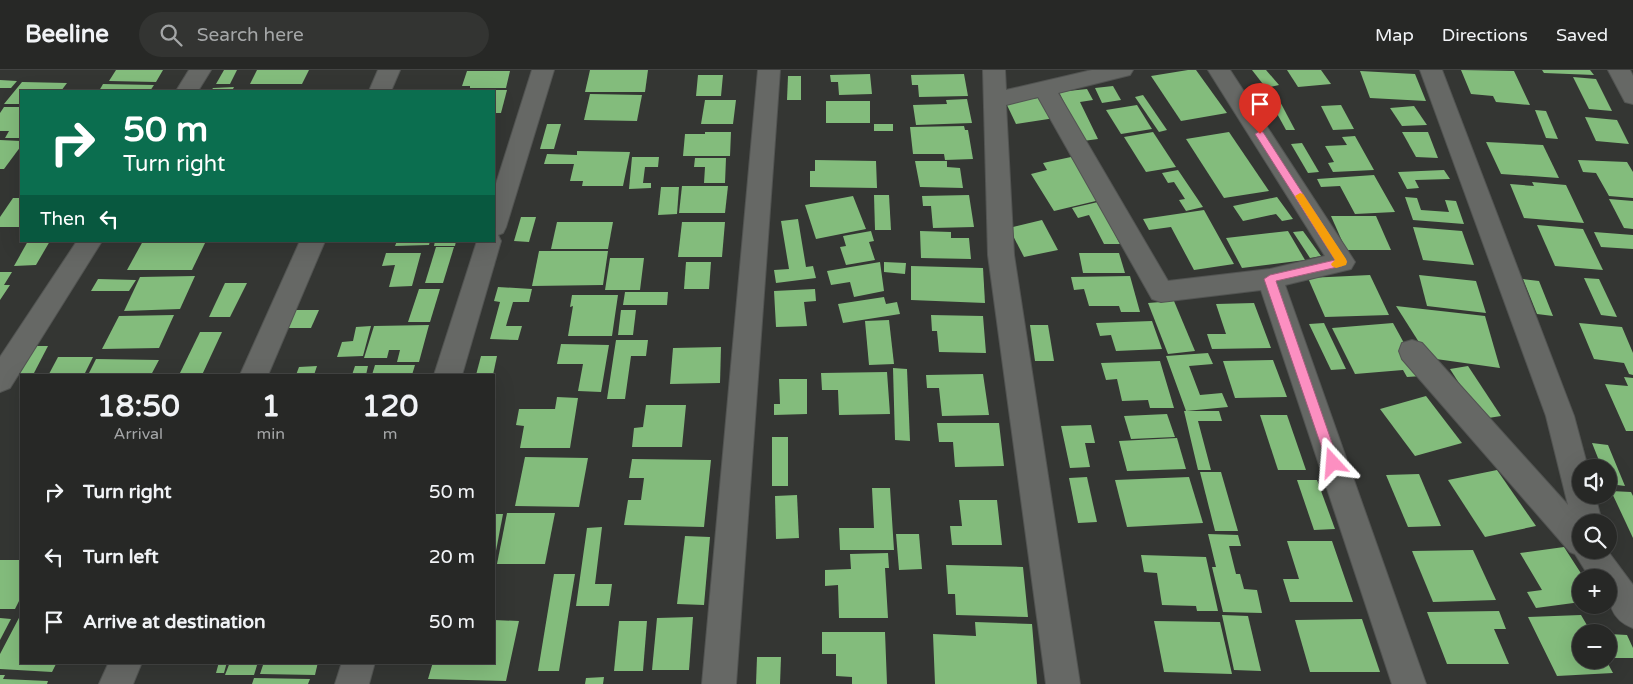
<!DOCTYPE html>
<meta charset="utf-8">
<style>
body{margin:0;font-family:"Varela Round",sans-serif;background:#333432;color:#f1f3f6;height:100vh;display:flex;flex-direction:column;font-size:19px;white-space:nowrap}
*{box-sizing:border-box;margin:0}
p{font-size:16px;color:#a4a6a7}
.icon{flex:none;width:28px;height:28px;fill:none;stroke:currentColor;stroke-width:2;stroke-linecap:round;stroke-linejoin:round}
.map{position:relative;flex:1;overflow:hidden}
.details{position:absolute;left:20px;top:304px;width:475px;height:290px;display:flex;flex-direction:column;background:#272826;border-radius:0px;box-shadow:0 5px 20px #0002,0 0 0 1px #434443}
.details>*{flex:none}
.banner{position:absolute;left:20px;top:20px;width:475px;height:152px;border-radius:0px;box-shadow:0 5px 20px #0002,0 0 0 1px #434443;background:#0b6e4f;color:#fff;overflow:hidden}
.controls{position:absolute;left:1572px;top:389px;display:grid;gap:10px}
.controls a{display:grid;place-items:center;width:45px;height:45px;border-radius:50%;background:#272826;box-shadow:0 5px 20px #0002,0 0 0 1px #434443;font-size:25px}
.pin{position:absolute;display:grid;place-items:center;width:42px;height:42px;color:#fff;margin:-51px -21px;border-radius:50% 50% 50% 0;rotate:-45deg;box-shadow:0 0 5px #0007}
.pin .icon{rotate:45deg}
.me{position:absolute;width:55px;margin:-28px;rotate:341deg;stroke-linejoin:round;filter:drop-shadow(0 0 4px #0008)}
.turn{display:flex;align-items:center;gap:18px;height:105px;padding:0 20px;font-size:22px}
.turn .icon{width:65px;height:65px;stroke-width:2.5}
.turn b{display:block;font-size:35px;line-height:42px}
.then{display:flex;align-items:center;height:48px;padding:0 20px;background:#0003;gap:10px;font-size:19px}
.eta{display:flex;justify-content:space-evenly;align-items:center;height:85px;text-align:center}
.eta b{font-size:30px;font-weight:700;line-height:35px}
ul{padding:0;list-style:none}
li{display:flex;align-items:center;gap:15px;height:65px;padding:0 20px}
li div{flex:1}
li b{display:block;font-size:19px}
li em{font-style:normal}
header{display:flex;align-items:center;gap:30px;box-sizing:border-box;height:70px;padding:0 25px;background:#272826;border-bottom:1px solid #434443}
header strong{font-size:24px}
nav{display:flex;gap:28px;margin-inline-start:auto;font-size:18px}
.search{width:350px;height:45px;background:#333432;display:flex;align-items:center;gap:12px;box-sizing:border-box;padding:0 18px;border-radius:28px;color:#a4a6a7;font-size:19px}
.map>svg:first-child{display:block}
</style>
<header>
<strong>Beeline</strong>
<div class="search"><svg class="icon" aria-label="search" viewBox="0 0 24 24"><circle cx="10" cy="10" r="6"/><path d="M15 15l6 6"/></svg>Search here</div>
<nav><a>Map</a><a>Directions</a><a>Saved</a></nav>
</header>
<div class="map">
<svg width="1633" height="614" viewBox="0 0 1633 614">
<rect width="100%" height="100%" fill="#343633"/>
<!-- building -->
<g fill="#83bc7c">
<polygon points="116,0 163,0 156,12 109,11"/>
<polygon points="224,0 237,0 230,14 216,14"/>
<polygon points="257,0 309,0 302,14 250,14"/>
<polygon points="590,0 648,0 645,22 585,22"/>
<polygon points="1188,0 1196,0 1227,43 1181,51 1151,6"/>
<polygon points="1252,0 1266,0 1279,15 1266,18"/>
<polygon points="1287,0 1321,0 1331,14 1298,17"/>
<polygon points="1461,0 1514,1 1530,35 1496,32 1493,26 1471,24"/>
<polygon points="1542,0 1590,0 1594,5 1544,3"/>
<polygon points="467,1 510,1 506,18 470,18 470,16 462,16"/>
<polygon points="1360,1 1415,4 1426,31 1370,28"/>
<polygon points="870,4 872,24 839,25 838,12 831,12 830,5"/>
<polygon points="964,4 968,26 919,27 918,15 912,15 911,5"/>
<polygon points="698,5 723,5 721,26 696,26"/>
<polygon points="788,6 801,6 801,30 787,30"/>
<polygon points="1573,7 1596,9 1612,41 1589,39"/>
<polygon points="0,10 17,11 11,18 0,18"/>
<polygon points="22,12 67,13 61,21 21,21 21,34 4,34"/>
<polygon points="103,14 154,15 150,21 99,21"/>
<polygon points="1113,16 1121,30 1102,33 1095,18"/>
<polygon points="234,17 232,21 211,21 213,18"/>
<polygon points="1087,19 1093,30 1080,32 1098,69 1083,71 1059,22"/>
<polygon points="494,20 507,20 501,43 494,43"/>
<polygon points="590,24 642,25 637,51 584,50"/>
<polygon points="1143,25 1167,60 1159,62 1135,27"/>
<polygon points="1277,26 1295,60 1286,60 1268,27"/>
<polygon points="1044,27 1055,48 1016,54 1006,33"/>
<polygon points="967,29 972,53 916,55 913,35 947,34 946,30"/>
<polygon points="705,30 736,30 733,54 701,54"/>
<rect x="826" y="31" width="44" height="22"/>
<polygon points="1137,35 1152,59 1121,64 1106,40"/>
<polygon points="1341,35 1354,59 1333,60 1321,36"/>
<polygon points="1414,36 1427,55 1402,56 1390,38"/>
<polygon points="4,37 21,37 21,68 5,68 9,61 0,61 0,43"/>
<polygon points="1535,40 1546,41 1558,69 1546,68"/>
<polygon points="1585,47 1617,50 1629,74 1596,71"/>
<polygon points="547,54 561,54 554,79 540,79"/>
<rect x="874" y="54" width="19" height="7"/>
<polygon points="964,56 965,60 968,60 973,89 945,90 944,84 913,84 910,57"/>
<polygon points="705,62 731,62 730,86 683,86 685,64 705,64"/>
<polygon points="1153,62 1176,97 1146,102 1124,67"/>
<polygon points="1229,62 1269,121 1224,128 1186,69"/>
<polygon points="1402,62 1428,62 1438,88 1416,87"/>
<polygon points="1355,66 1374,100 1333,102 1328,93 1334,92 1325,76 1347,75 1342,67"/>
<polygon points="0,70 21,71 21,76 4,99 0,99"/>
<polygon points="1486,72 1543,75 1559,108 1501,104"/>
<polygon points="1302,73 1319,102 1308,103 1291,74"/>
<polygon points="577,81 630,82 623,116 582,116 583,111 570,111 574,94 544,94 547,84 577,85"/>
<polygon points="632,87 659,87 658,97 645,97 643,113 651,113 651,118 629,119"/>
<polygon points="1071,87 1100,130 1054,141 1031,104 1047,100 1043,93"/>
<polygon points="695,88 726,88 725,113 704,113 705,97 694,97"/>
<polygon points="815,90 876,91 877,118 810,117 810,101 815,101"/>
<polygon points="1578,90 1627,92 1633,102 1633,128 1609,126 1596,103 1583,102"/>
<polygon points="915,91 947,91 947,97 960,98 963,118 920,117"/>
<polygon points="1178,100 1203,137 1186,141 1179,130 1185,129 1174,112 1168,113 1162,103"/>
<polygon points="1444,100 1450,109 1415,110 1419,118 1407,119 1398,102"/>
<polygon points="1374,105 1395,142 1355,144 1340,116 1321,117 1317,109"/>
<polygon points="1532,112 1566,115 1584,153 1524,148 1510,114 1534,116"/>
<polygon points="682,116 728,116 725,143 679,143"/>
<polygon points="661,117 679,117 677,144 658,145"/>
<polygon points="874,125 889,125 891,160 875,160"/>
<polygon points="969,125 974,157 933,158 931,136 923,136 922,126"/>
<polygon points="853,126 866,159 816,169 805,135"/>
<polygon points="1277,127 1293,149 1282,151 1276,144 1243,151 1233,136"/>
<polygon points="1405,127 1417,128 1421,140 1449,142 1445,130 1456,131 1464,154 1413,150"/>
<polygon points="13,128 21,128 21,157 0,157 0,147"/>
<polygon points="1609,129 1633,131 1633,159 1624,158"/>
<polygon points="1098,132 1120,174 1104,174 1089,145 1078,148 1072,138"/>
<polygon points="1204,140 1234,194 1194,200 1171,157 1149,160 1143,149"/>
<polygon points="1331,146 1376,146 1391,180 1346,180"/>
<polygon points="521,147 536,147 529,172 514,171"/>
<polygon points="798,149 806,197 813,196 816,208 776,213 774,200 789,199 781,151"/>
<polygon points="1042,150 1058,180 1024,187 1009,158"/>
<polygon points="557,152 613,152 608,179 551,179"/>
<polygon points="682,152 725,152 722,187 678,187"/>
<polygon points="1537,155 1583,159 1603,200 1555,196"/>
<polygon points="1413,157 1462,161 1474,195 1423,190"/>
<polygon points="871,161 874,171 869,172 875,190 846,195 840,177 846,176 843,166"/>
<polygon points="920,161 951,162 951,168 969,168 971,189 921,188"/>
<polygon points="1288,161 1305,190 1242,198 1226,168"/>
<polygon points="1303,161 1321,186 1310,188 1293,162"/>
<polygon points="1594,162 1633,165 1633,179 1601,177"/>
<polygon points="28,171 50,171 36,195 14,196"/>
<polygon points="143,171 206,171 192,200 127,200"/>
<polygon points="397,171 430,171 429,175 395,176"/>
<polygon points="435,171 456,171 455,176 434,176"/>
<polygon points="436,177 454,177 443,213 425,213"/>
<polygon points="539,181 608,181 603,215 532,216"/>
<polygon points="386,183 421,183 412,216 389,217 395,195 382,196"/>
<polygon points="1079,183 1119,183 1125,203 1083,203"/>
<polygon points="610,188 644,188 640,220 605,220"/>
<polygon points="686,192 711,192 709,219 684,219"/>
<polygon points="880,192 884,221 854,227 850,212 831,215 827,201"/>
<polygon points="884,192 906,193 905,204 884,202"/>
<polygon points="911,196 983,198 985,233 911,230"/>
<polygon points="0,202 12,202 4,215 10,215 0,230"/>
<polygon points="1370,205 1389,245 1325,247 1308,208"/>
<polygon points="1419,205 1476,211 1486,243 1427,236"/>
<polygon points="195,206 180,239 124,241 140,207"/>
<polygon points="1130,206 1140,242 1121,242 1119,236 1089,236 1084,219 1074,220 1071,207"/>
<polygon points="1584,208 1599,209 1617,247 1601,245"/>
<polygon points="98,209 136,210 129,221 91,221"/>
<polygon points="1523,209 1539,211 1553,246 1537,244"/>
<polygon points="225,213 247,213 230,247 209,247"/>
<polygon points="498,217 532,219 529,232 513,232 506,256 522,256 518,270 490,269 500,232 494,231"/>
<polygon points="419,219 440,219 430,252 408,252"/>
<polygon points="815,219 816,231 804,232 807,256 776,257 774,221"/>
<polygon points="625,222 668,222 667,235 623,235"/>
<polygon points="572,225 618,225 612,266 568,266 573,236 570,237"/>
<polygon points="884,227 886,234 897,232 900,244 843,253 838,234"/>
<polygon points="1174,231 1195,281 1168,284 1148,233"/>
<polygon points="1254,233 1271,278 1212,279 1207,264 1226,264 1216,234"/>
<polygon points="1396,236 1485,246 1500,298 1429,288"/>
<polygon points="295,240 319,240 311,258 288,258"/>
<polygon points="621,240 636,240 633,265 618,265"/>
<polygon points="174,245 159,278 102,279 119,246"/>
<polygon points="931,245 983,246 986,283 939,282 937,261 932,261"/>
<polygon points="889,250 894,294 869,295 865,251"/>
<polygon points="1152,251 1162,279 1116,281 1111,265 1100,266 1096,253"/>
<polygon points="1324,253 1346,299 1331,300 1309,254"/>
<polygon points="1393,253 1422,306 1407,307 1403,300 1355,304 1332,258"/>
<polygon points="1579,253 1622,257 1633,283 1633,305 1629,304 1624,293 1594,289"/>
<polygon points="429,255 419,292 397,292 400,280 389,280 387,288 364,288 374,256"/>
<polygon points="1030,255 1048,255 1054,291 1035,291"/>
<polygon points="371,256 363,286 337,287 342,272 353,271 356,257"/>
<polygon points="200,262 222,262 202,305 179,305"/>
<polygon points="616,270 648,270 646,286 631,286 625,329 607,329"/>
<polygon points="561,274 609,275 601,322 578,321 583,294 557,294"/>
<polygon points="35,276 48,276 34,303 20,303"/>
<polygon points="721,277 720,313 670,314 673,278"/>
<polygon points="1208,283 1213,294 1189,296 1200,325 1222,323 1228,337 1186,341 1166,286"/>
<polygon points="481,286 497,286 493,305 476,305"/>
<polygon points="58,287 93,287 85,303 49,304"/>
<polygon points="96,289 159,290 151,305 88,305"/>
<polygon points="1273,290 1287,327 1235,328 1223,291"/>
<polygon points="1160,291 1174,338 1150,338 1148,330 1122,331 1117,309 1106,310 1101,293"/>
<polygon points="375,295 415,295 412,305 372,305"/>
<polygon points="317,296 314,305 296,305 299,297"/>
<polygon points="355,296 368,296 366,305 352,305"/>
<polygon points="1468,296 1501,346 1482,349 1450,299"/>
<polygon points="893,298 907,299 910,371 895,370"/>
<polygon points="887,302 890,344 839,345 838,320 822,320 821,303"/>
<polygon points="983,304 989,345 942,346 939,318 927,318 926,305"/>
<polygon points="1624,307 1633,308 1633,361 1626,361 1605,314 1628,316"/>
<polygon points="779,309 807,309 807,344 774,345 774,334 780,334"/>
<polygon points="1426,326 1462,373 1415,386 1380,339"/>
<polygon points="557,327 578,328 570,378 520,378 524,356 516,355 519,339 555,339"/>
<polygon points="646,335 686,335 682,377 632,377 634,358 643,357"/>
<polygon points="1184,341 1219,341 1222,351 1198,351 1211,400 1198,400"/>
<polygon points="1167,344 1175,367 1131,369 1124,346"/>
<polygon points="1260,345 1287,345 1306,400 1278,400"/>
<polygon points="937,353 999,353 1004,396 955,397 953,372 939,372"/>
<polygon points="1091,355 1095,373 1085,373 1090,397 1070,398 1061,356"/>
<rect x="772" y="367" width="16" height="49"/>
<polygon points="1177,368 1186,399 1127,401 1119,371"/>
<polygon points="1592,373 1608,375 1625,416 1609,414 1609,398 1602,398"/>
<polygon points="525,387 588,388 579,437 515,436"/>
<polygon points="632,389 711,390 704,457 624,455 628,430 641,430 644,408 629,408"/>
<polygon points="1497,400 1536,456 1485,467 1448,410"/>
<polygon points="1200,402 1221,402 1238,461 1215,461"/>
<polygon points="1419,404 1441,456 1408,457 1386,405"/>
<polygon points="1087,407 1097,452 1078,453 1069,408"/>
<polygon points="1189,407 1203,453 1127,457 1115,410"/>
<polygon points="1297,410 1317,410 1335,459 1314,460"/>
<polygon points="872,418 890,418 894,480 840,480 839,458 874,458"/>
<polygon points="1611,421 1631,422 1633,426 1633,468"/>
<polygon points="797,425 799,468 776,469 775,426"/>
<polygon points="959,430 997,430 1002,475 952,475 950,456 962,456"/>
<polygon points="507,443 555,443 545,494 497,494"/>
<polygon points="494,444 503,444 495,486 494,486"/>
<polygon points="602,457 595,514 612,514 609,536 576,536 587,458"/>
<polygon points="896,464 919,464 922,499 899,500"/>
<polygon points="1208,464 1238,465 1241,476 1229,476 1236,504 1240,504 1244,519 1257,520 1262,543 1223,542 1212,497 1216,497"/>
<polygon points="685,466 710,467 704,535 677,534"/>
<polygon points="1287,471 1332,471 1353,532 1290,532 1283,509 1299,509"/>
<polygon points="1564,477 1584,508 1581,508 1581,532 1536,538 1527,522 1542,520 1520,483"/>
<polygon points="1473,480 1496,530 1433,532 1412,481"/>
<polygon points="888,483 889,498 885,498 888,548 839,548 838,515 825,516 825,500 851,499 850,484"/>
<polygon points="1141,485 1206,487 1218,541 1197,541 1196,536 1162,535 1157,503 1144,502"/>
<polygon points="0,490 21,490 21,527 15,539 0,539"/>
<polygon points="946,495 1023,497 1028,547 956,545 955,524 948,524"/>
<polygon points="554,504 575,504 559,601 538,601"/>
<polygon points="1499,541 1506,559 1494,559 1509,594 1447,594 1427,542"/>
<polygon points="21,544 21,592 57,592 52,602 0,599 0,584"/>
<polygon points="1222,545 1248,546 1261,601 1234,600"/>
<polygon points="1581,545 1591,562 1581,562 1581,590 1606,590 1613,603 1557,606 1528,547"/>
<polygon points="693,547 689,600 652,600 657,548"/>
<polygon points="0,548 11,549 0,570"/>
<polygon points="1362,549 1380,602 1310,602 1295,550"/>
<polygon points="494,550 519,551 506,611 428,609 433,592 494,592"/>
<polygon points="619,551 647,551 643,601 614,601"/>
<polygon points="1154,551 1220,552 1232,604 1164,602"/>
<polygon points="975,552 1032,554 1037,614 935,614 933,564 976,566"/>
<polygon points="822,562 885,562 887,614 852,614 852,607 836,606 836,584 822,584"/>
<polygon points="1609,564 1627,565 1633,578 1633,588 1609,588"/>
<polygon points="757,587 781,587 780,614 756,614"/>
<polygon points="219,592 227,592 224,603 216,603"/>
<polygon points="230,592 258,592 254,605 225,605"/>
<polygon points="264,592 318,592 315,605 260,604"/>
<polygon points="0,605 5,605 3,609 48,611 47,614 0,614"/>
<polygon points="604,607 603,614 585,614 586,608"/>
<polygon points="254,608 310,609 308,614 252,614"/>
</g>
<g fill="none" stroke-linecap="round" stroke-linejoin="round">
<defs>
<g id="street">
<polygon points="189,0 211,0 198,21 176,21"/>
<polygon points="378,0 400,0 391,21 369,21"/>
<polygon points="532,0 554,0 506,157 503,163 498,165 501,171 462,305 434,305 477,171 494,171 494,120"/>
<polygon points="758,0 780,0 736,614 702,614"/>
<polygon points="983,0 1005,0 1006,20 1092,0 1133,0 1130,5 1058,23 1168,211 1270,199 1325,186 1208,0 1230,0 1355,192 1351,199 1285,215 1426,614 1392,614 1261,220 1161,232 1152,229 1038,27 1006,35 1014,185 1080,614 1046,614 988,185"/>
<path d="M1420 0H1442L1574 346 1588 398H1581V425H1595L1602 452H1581V480H1607L1633 515V558C1608 548 1609 531 1609 508H1590L1575 484 1570 482 1402 289 1399 281 1402 273 1412 270 1422 273 1568 435 1546 346Z"/>
<polygon points="1608,0 1630,0 1633,6 1633,34 1625,32"/>
<polygon points="77,171 102,171 10,318 0,322 0,287"/>
<polygon points="300,171 325,171 268,305 240,305"/>
<polygon points="109,592 142,592 133,614 99,614"/>
<polygon points="342,592 375,592 369,614 335,614"/>
</g>
</defs>
<!-- street casing -->
<use href="#street" stroke="#525452" stroke-width="2"/>
<!-- street -->
<use href="#street" fill="#666865" fill-rule="evenodd"/>
</g>
<!-- route -->
<polygon fill="#fc8fc1" stroke="#a45d7d" points="1260,61 1263,62 1347,192 1342,196 1276,211 1339,393 1337,397 1333,398 1329,397 1327,393 1264,209 1270,205 1335,190 1255,64"/>
<!-- slow -->
<polygon fill="#f59e0b" points="1300,123 1303,124 1346,189 1347,192 1346,195 1336,198 1332,196 1331,194 1335,190 1295,126"/>
</svg>
<div class="controls">
<a><svg class="icon" aria-label="sound" viewBox="0 0 24 24"><path d="M4 9h4l5-4v14l-5-4H4zM17 9q2 3 0 6"/></svg></a>
<a><svg class="icon" aria-label="search" viewBox="0 0 24 24"><circle cx="10" cy="10" r="6"/><path d="M15 15l6 6"/></svg></a>
<a>+</a>
<a>−</a>
</div>
<div class="pin" style="left:1260px;top:64px;background:#d93025"><svg class="icon" aria-label="arrive" viewBox="0 0 24 24"><path d="M6 21V4h12l-3 4 3 4H6"/></svg></div>
<svg class="me" style="left:1333px;top:393px" viewBox="-20 -20 40 40"><path d="M0-17L14 15 0 8-14 15z" fill="#fc8fc1" stroke="#fff" stroke-width="4"/></svg>
<div class="banner">
<div class="turn"><svg class="icon" aria-label="right" viewBox="0 0 24 24"><path d="M7 20v-9h11M14 6l5 5-5 5"/></svg><div><b>50 m</b>Turn right</div></div>
<div class="then">Then<svg class="icon" aria-label="left" viewBox="0 0 24 24"><path d="M17 20v-9H6M10 6l-5 5 5 5"/></svg></div>
</div>
<section class="details">
<div class="eta">
<div><b>18:50</b><p>Arrival</p></div>
<div><b>1</b><p>min</p></div>
<div><b>120</b><p>m</p></div>
</div>
<ul>
<li><svg class="icon" aria-label="right" viewBox="0 0 24 24"><path d="M7 20v-9h11M14 6l5 5-5 5"/></svg><div><b>Turn right</b></div><em>50 m</em></li>
<li><svg class="icon" aria-label="left" viewBox="0 0 24 24"><path d="M17 20v-9H6M10 6l-5 5 5 5"/></svg><div><b>Turn left</b></div><em>20 m</em></li>
<li><svg class="icon" aria-label="arrive" viewBox="0 0 24 24"><path d="M6 21V4h12l-3 4 3 4H6"/></svg><div><b>Arrive at destination</b></div><em>50 m</em></li>
</ul>
</section>
</div>
